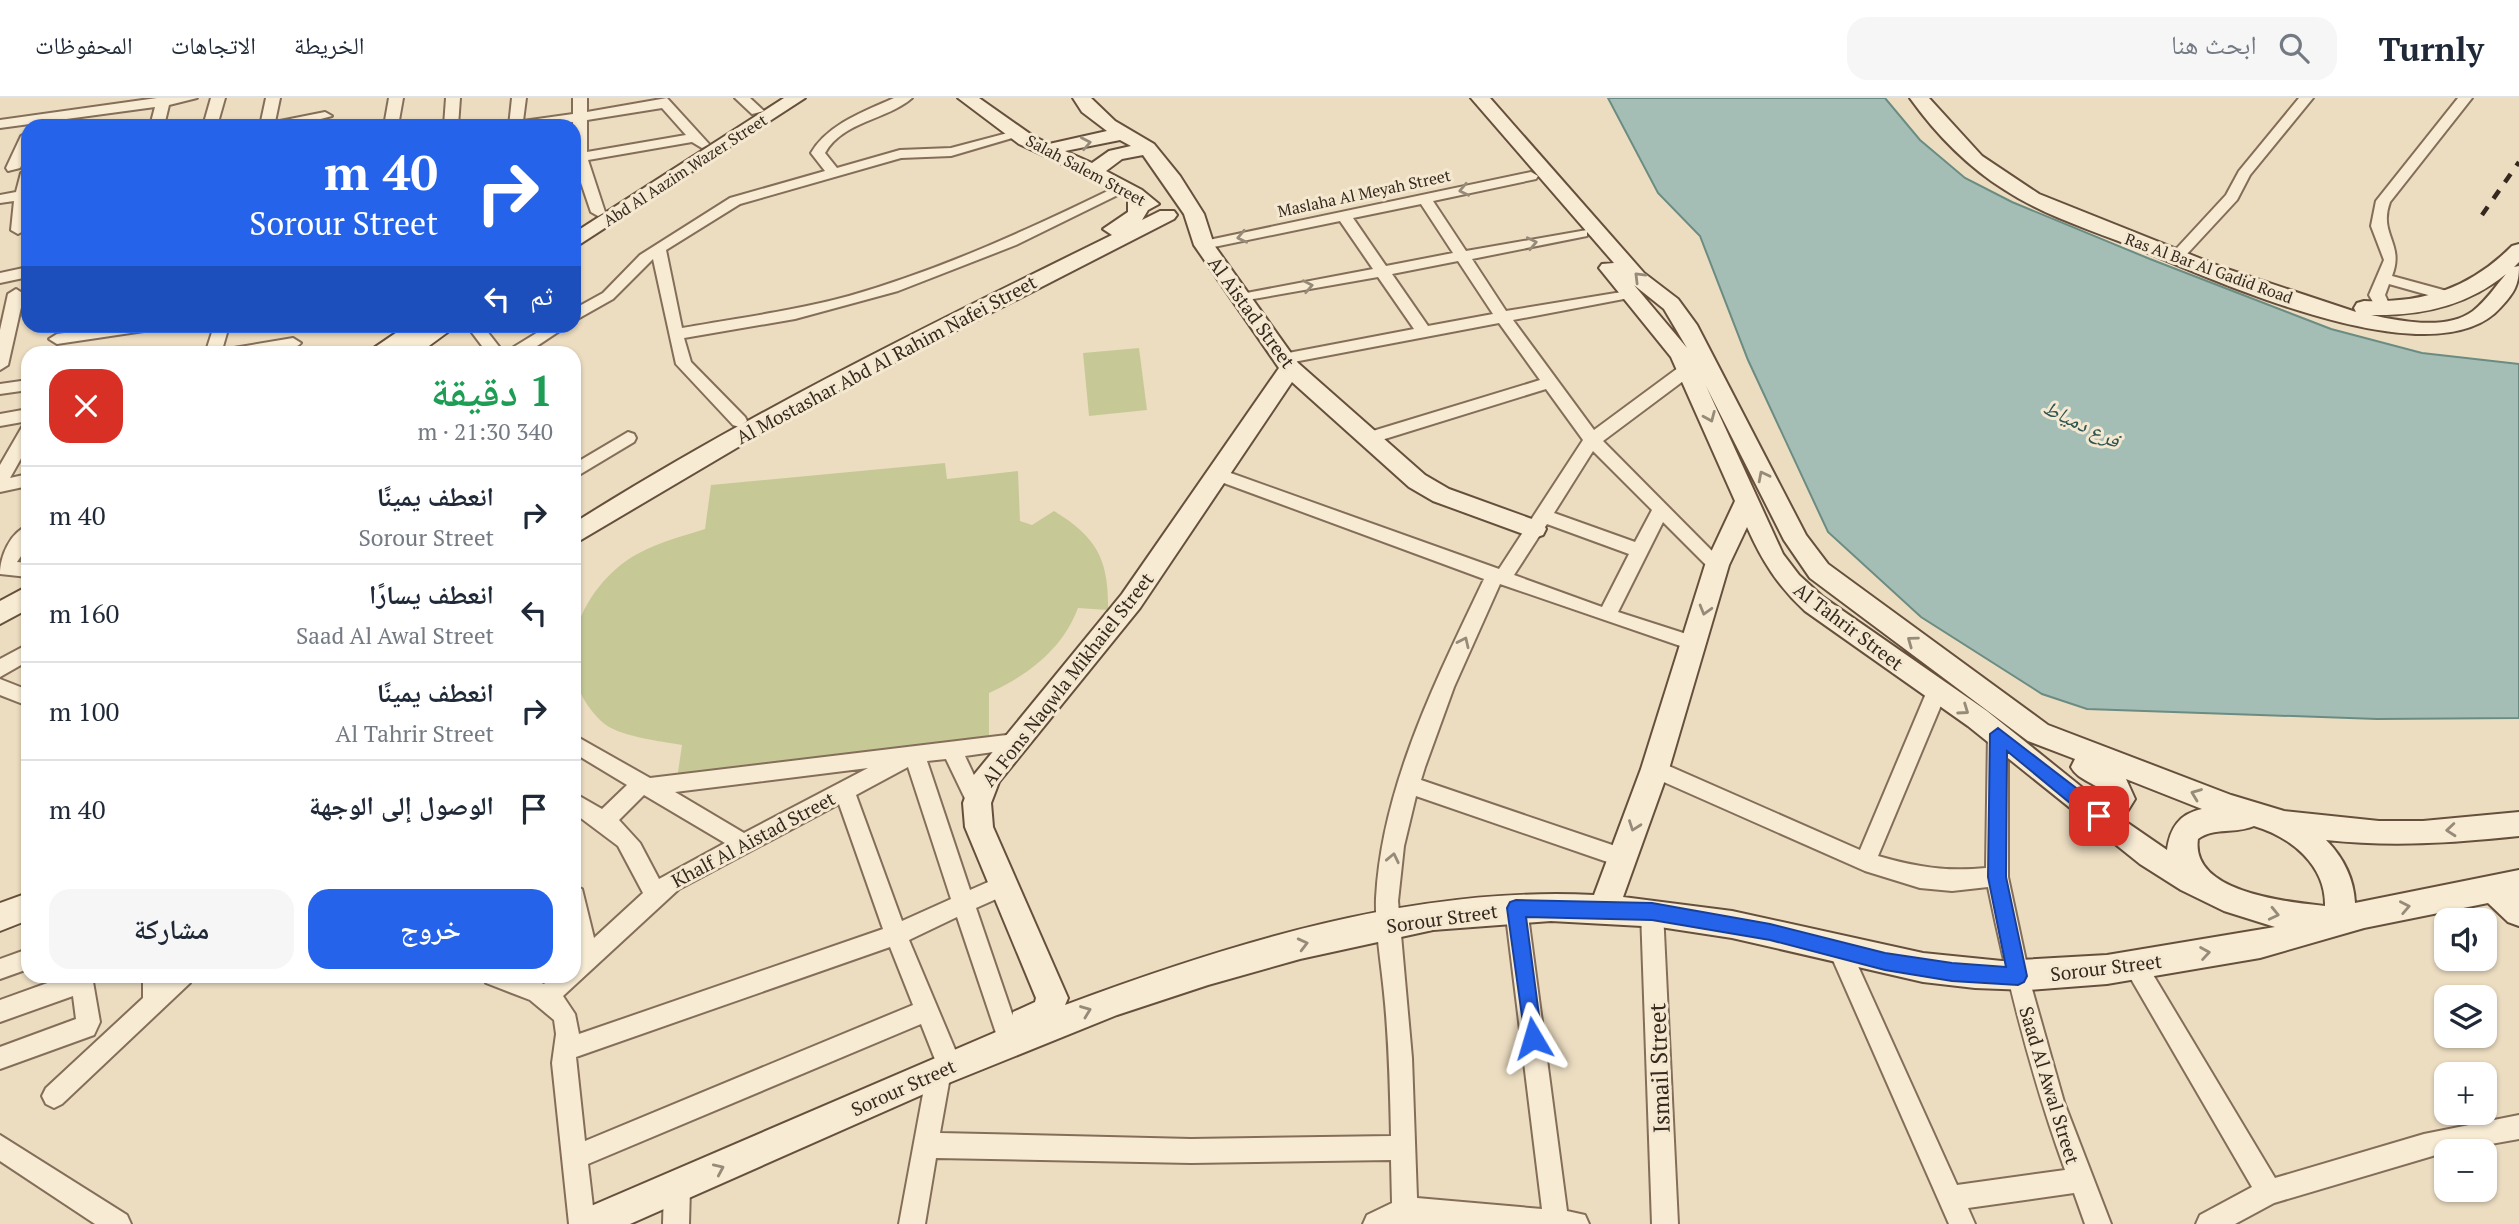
<!DOCTYPE html>
<html lang="ar">
<meta charset="utf-8">
<style>
body{margin:0;font-family:"PT Serif","Noto Naskh Arabic",serif;background:#f6f6f7;color:#1f2937;direction:rtl;height:100vh;display:flex;flex-direction:column;font-size:26px;white-space:nowrap}
*{box-sizing:border-box;margin:0}
p{font-size:23px;color:#747a83}
.icon{flex:none;width:38px;height:38px;fill:none;stroke:currentColor;stroke-width:2;stroke-linecap:round;stroke-linejoin:round}
.map{position:relative;flex:1;overflow:hidden;direction:ltr}
.details{position:absolute;left:21px;top:248px;width:560px;height:637px;display:flex;flex-direction:column;background:#fff;border-radius:21px;box-shadow:0 2px 5px #0004;direction:rtl}
.details>*{flex:none}
.banner{position:absolute;left:21px;top:21px;width:560px;height:214px;border-radius:21px;box-shadow:0 2px 5px #0004;direction:rtl;background:#2563eb;color:#fff;overflow:hidden}
.tools{position:absolute;left:2434px;top:810px;display:grid;gap:14px}
.tools a{display:grid;place-items:center;width:63px;height:63px;border-radius:14px;background:#fff;box-shadow:0 2px 5px #0004;font-size:35px}
.pin{position:absolute;display:grid;place-items:center;width:60px;height:60px;color:#fff;margin:-30px;border-radius:14px;box-shadow:0 4px 10px #0006}
.me{position:absolute;width:77px;margin:-38px;rotate:353deg;stroke-linejoin:round;filter:drop-shadow(0 0 5px #0008)}
.turn{display:flex;align-items:center;gap:24px;height:147px;padding:0 28px;font-size:32px}
.turn .icon{width:91px;height:91px;stroke-width:2.5}
.turn b{display:block;font-size:49px;line-height:60px}
.then{display:flex;align-items:center;height:66px;padding:0 28px;background:#0003;gap:14px;font-size:26px}
.round{display:grid;place-items:center;flex:none;width:74px;height:74px;border-radius:21px;background:#f6f6f7}
.head{display:flex;align-items:center;justify-content:space-between;height:119px;padding:0 28px}
h1{font-size:42px;font-weight:600;line-height:52px;color:#1e9e55}
.action{display:flex;gap:14px;margin-top:auto;padding:14px 28px}
.action a{flex:1;height:80px;border-radius:21px;background:#2563eb;color:#fff;font-size:28px;font-weight:600;line-height:80px;text-align:center}
.action a+a{background:#f6f6f7;color:#1f2937}
ul{padding:0;list-style:none}
li{display:flex;align-items:center;gap:21px;height:98px;padding:0 28px;border-top:2px solid #e0e1e3}
li div{flex:1}
li b{display:block;font-size:26px}
li em{font-style:normal}
header{display:flex;align-items:center;gap:42px;box-sizing:border-box;height:98px;padding:0 35px;background:#fff;border-bottom:2px solid #e0e1e3}
header strong{font-size:33px}
nav{display:flex;gap:38px;margin-inline-start:auto;font-size:24px}
.search{width:490px;height:63px;background:#f6f6f7;display:flex;align-items:center;gap:18px;box-sizing:border-box;padding:0 24px;border-radius:21px;color:#747a83;font-size:26px}
.map>svg:first-child{display:block}
</style>
<header>
<strong>Turnly</strong>
<div class="search"><svg class="icon" aria-label="search" viewBox="0 0 24 24"><circle cx="10" cy="10" r="6"/><path d="M15 15l6 6"/></svg>ابحث هنا</div>
<nav><a>الخريطة</a><a>الاتجاهات</a><a>المحفوظات</a></nav>
</header>
<div class="map">
<svg width="2519" height="1126" viewBox="0 0 2519 1126">
<rect width="100%" height="100%" fill="#ecddc1"/>
<!-- green -->
<g fill="#c6c996">
<polygon points="1139,250 1147,312 1089,318 1083,255"/>
<path d="M945 365 947 381 1018 373 1020 423 1032 427 1054 413C1097 439 1109 462 1108 512L1078 510C1062 552 1028 577 989 595V639L677 681 682 647C661 643 617 639 601 623 553 576 571 510 617 470 641 449 676 440 705 431L711 387Z"/>
</g>
<!-- water -->
<polygon fill="#a4beb5" stroke="#6b8c82" stroke-width="2" points="1608,0 1885,0 1920,42 1965,80 2012,104 2150,161 2331,231 2422,255 2519,266 2519,620 2377,621 2087,611 2042,596 1921,519 1828,434 1748,262 1700,138 1658,95"/>
<g fill="none" stroke-linecap="round" stroke-linejoin="round">
<defs>
<g id="street">
<polygon points="157,0 197,0 169,7 164,28 150,28 155,9 0,30 0,22"/>
<polygon points="211,0 225,0 217,28 203,28"/>
<polygon points="266,0 280,0 275,24 325,14 332,18 294,28 260,28"/>
<polygon points="389,0 403,0 398,28 384,28"/>
<polygon points="446,0 460,0 458,28 444,28"/>
<path d="M512 0H526L523 23 573 16V0H587V14L667 0 709 46 702 50 692 44 588 62 605 114 598 118 591 114 574 64 573 24 509 28ZM662 10 686 37 587 54V22Z"/>
<polygon points="735,0 750,0 764,13 752,16"/>
<path d="M894 0H912C887 22 843 23 825 55L837 70 900 52 951 50 1019 32 1026 36 951 58 901 60 740 106 666 152 682 230C738 220 794 213 849 198 943 171 1032 130 1120 87L1132 90 1016 147 898 193 795 221 684 240 691 264 745 319 747 323 739 329 733 327 676 266 653 161 613 201 574 223V211L603 195 640 157 730 100 825 73 811 55C828 26 865 13 894 0Z"/>
<polygon points="2299,0 2313,0 2250,77 2237,102 2187,156 2177,156 2177,150 2226,97 2239,73"/>
<path d="M2458 0H2472L2390 104C2378 137 2405 145 2392 178L2458 196 2461 199 2453 204 2389 186 2385 197 2391 210 2383 215 2378 213 2369 197 2384 162 2371 128 2376 103Z"/>
<polygon points="28,34 28,53 20,70 8,73 6,70 21,38"/>
<polygon points="28,71 25,132 18,136 11,132 14,103 0,105 0,97 16,94 21,75"/>
<path d="M1531 74 1538 78 1536 81 1433 103 1466 153 1587 132V138L1472 161 1506 213 1634 192V198L1629 200 1513 222 1594 332 1682 267H1694V275L1603 343 1726 467 1723 472H1711L1663 424 1618 514 1702 541 1705 546 1702 551 1695 553 1500 486 1454 589 1425 669 1421 682 1630 753 1633 760 1630 767 1622 769 1416 698 1404 748 1398 803 1412 960 1417 1100 1542 1111 1505 810 1508 803 1516 800 1524 803 1527 810 1567 1113 1585 1117 1589 1126H1363L1367 1117 1392 1105 1391 1062 1191 1065 936 1060 925 1126H899L927 974 931 966 936 964 921 926 588 1066 595 1126H569L552 965 556 936 554 922 530 902 486 885 483 878H525L544 886 552 878H574V788L582 791 594 840 643 795 618 748 574 715V695L602 711 627 687 574 655V637L650 680 1015 636 1022 638 1025 644 1022 650 965 658 987 705 984 711 977 714 970 711 946 661 927 663 970 792 1004 777 1012 780 1015 787 1012 794 976 810 1018 933 1014 941 1006 944 998 941 957 819 909 842 962 968 958 976 950 979 940 1035 1191 1041 1391 1038C1390 990 1389 942 1384 895 1381 863 1375 832 1376 800 1382 688 1437 580 1484 481L1213 381 1210 377 1219 371 1225 373 1499 471 1583 342 1546 291 1375 344H1363L1361 340 1363 336 1540 282 1499 225 1283 266 1277 265V257L1283 256 1414 231 1378 179 1236 204V198L1241 196 1373 171 1340 123 1204 151 1197 147 1204 143ZM1421 106 1453 155 1386 168 1353 120ZM1458 163 1493 216 1428 228 1392 176ZM1593 353 1652 412 1635 444 1554 415ZM1547 426 1629 456 1602 509 1514 477ZM908 669 951 801 902 823 856 697ZM868 670 744 735 675 694ZM644 697 725 745 659 781 640 745 619 722ZM839 706 883 831 579 936 575 916 563 898 679 791ZM890 849 913 907 585 1043 576 959Z"/>
<polygon points="28,169 28,179 0,185 0,175"/>
<polygon points="16,191 24,196 8,267 0,272 0,232 8,196"/>
<polygon points="114,228 152,228 144,233 57,246 49,241 57,236"/>
<path d="M214 228H229L222 252 293 240 301 245C287 260 227 256 205 256Z"/>
<polygon points="467,228 483,228 504,255 548,228 567,228 525,256 488,256"/>
<polygon points="28,282 28,292 0,296 0,286"/>
<polygon points="28,311 28,323 0,328 0,316"/>
<polygon points="28,327 28,348 10,380 28,376 28,388 0,394 0,367 22,329"/>
<polygon points="628,334 634,336 636,340 634,344 574,380 574,366"/>
<path d="M28 428V448L17 464 28 465V479L0 476C0 459 10 434 28 428Z"/>
<polygon points="28,546 28,563 0,579 0,561"/>
<polygon points="0,581 28,592 28,608 0,597"/>
<path d="M1937 585 1944 587 1947 593 1878 758C1916 769 1947 774 1986 770L1988 636 1991 630 1998 628 2005 630 2008 636V779L2032 891 2064 1004 2111 1126H2085L2074 1095 1968 1110 1975 1126H1949L1829 853 1832 846 1840 843 1848 846 1957 1087 2065 1072C2031 979 2008 886 1988 789L1952 793 1920 790 1865 773 1648 677 1645 671 1648 665 1655 662 1662 665 1860 752 1927 593 1930 587Z"/>
<polygon points="1652,803 1660,806 1663,813 1678,1126 1652,1126 1641,813 1644,806"/>
<polygon points="28,851 28,871 0,881 0,861"/>
<polygon points="2135,857 2143,860 2275,1080 2424,1036 2519,1017 2519,1041 2446,1054 2274,1105 2235,1126 2196,1126 2200,1117 2252,1089 2127,874 2124,867 2127,860"/>
<polygon points="67,878 92,878 100,924 94,937 0,971 0,949 76,921 73,898 0,924 0,902"/>
<polygon points="143,878 193,878 190,885 62,1006 54,1010 46,1006 42,998 46,990 143,900"/>
<polygon points="0,1037 127,1117 131,1126 95,1126 0,1063"/>
<polygon points="677,1077 686,1081 690,1090 689,1126 663,1126 664,1090 668,1081"/>
</g>
<g id="secondary">
<polygon points="784,0 805,0 574,150 574,135"/>
<path d="M958 0H979L1033 38 1049 46 1107 33 1082 14 1073 0H1091L1115 23 1154 46 1180 78 1204 116 1214 147 1298 265 1425 377 1449 391 1543 425 1546 431 1543 437 1534 440 1433 403 1409 389 1292 284 1140 510 999 684 991 705 993 729 1068 900 1065 907C1232 845 1413 788 1594 797L1641 671 1705 467 1735 403 1671 259 1599 170 1602 166 1614 165 1471 0H1490L1644 175 1678 201 1697 227 1806 437 1828 466 2048 627 2231 697 2284 713 2379 723H2423L2519 714V738C2453 745 2392 749 2326 742 2343 759 2354 781 2355 805L2519 772V828L2508 824 2488 805 2364 830 2260 860 2107 886 2028 892 1975 890 1923 884 1732 840 1660 829 1551 823 1433 832 1300 861 1208 887 1117 917 951 984 630 1126H572L577 1114 1010 928 1013 914 1035 904 1036 900 965 729 963 705 973 678 1122 496 1279 270 1194 147 1184 116 1143 57 1122 61 1106 73 1142 92 1159 106 1148 112 1142 122 1160 113H1174L1177 117 1174 121 799 313 574 446V425C747 316 929 227 1112 137L1103 131 1128 114V101L1086 77 1019 46ZM1120 42 1131 48 1109 53 1092 65 1065 53ZM1634 187 1664 211 1687 250ZM1706 288 1784 442 1810 480 2028 643 2075 661 2071 669C2079 684 2098 684 2106 698L2089 695 1987 613 1823 499 1799 477 1783 456ZM1747 429C1762 463 1778 488 1805 513L1968 628 2140 766 2181 792 2224 813 2275 829 2107 857 2002 863 1923 855 1732 813 1623 799 1669 671 1729 467ZM2126 681 2202 711C2179 716 2170 730 2167 752L2119 719 2127 714 2135 701ZM2254 728C2291 739 2326 767 2325 808 2288 804 2190 795 2198 741 2214 729 2236 736 2254 728Z"/>
<path d="M1910 0H1929L1982 58 2039 96 2224 170 2356 214 2354 210 2357 205 2364 203C2424 205 2469 191 2512 148L2519 146V164L2514 169 2519 168C2519 187 2514 195 2501 209 2437 283 2221 185 2146 154 2098 134 2048 120 2005 92 1968 69 1935 35 1910 0ZM2506 176C2495 189 2486 203 2473 213 2446 233 2401 223 2371 217 2421 218 2467 208 2506 176Z"/>
<polygon points="406,228 456,228 418,256 396,253 365,256"/>
<polygon points="28,488 28,511 0,526 0,503"/>
<polygon points="28,795 28,822 0,833 0,805"/>
</g>
</defs>
<!-- street casing -->
<use href="#street" stroke="#846e5a" stroke-width="4"/>
<!-- secondary casing -->
<use href="#secondary" stroke="#66503d" stroke-width="4"/>
<!-- street -->
<use href="#street" fill="#f7ebd4" fill-rule="evenodd"/>
<!-- secondary -->
<use href="#secondary" fill="#f7ebd4" fill-rule="evenodd"/>
<!-- rail -->
<polyline stroke="#35281d" stroke-width="4.5" stroke-dasharray="10 10" stroke-linecap="butt" points="2482,117 2519,64"/>
</g>
<!-- one-way arrows -->
<defs><path id="oneway-chevron" d="M-2-3.5L2.5 0L-2 3.5" fill="none" stroke-width="1.6" stroke-linecap="round" stroke-linejoin="round" transform="scale(1.75)"/></defs>
<g stroke="#968a78">
<use href="#oneway-chevron" transform="translate(1086 45) rotate(-11)"/>
<use href="#oneway-chevron" transform="translate(1464 92) rotate(168)"/>
<use href="#oneway-chevron" transform="translate(1242 139) rotate(168)"/>
<use href="#oneway-chevron" transform="translate(1532 145) rotate(-12)"/>
<use href="#oneway-chevron" transform="translate(1639 179) rotate(-135)"/>
<use href="#oneway-chevron" transform="translate(1308 188) rotate(-11)"/>
<use href="#oneway-chevron" transform="translate(1710 319) rotate(67)"/>
<use href="#oneway-chevron" transform="translate(1763 378) rotate(-117)"/>
<use href="#oneway-chevron" transform="translate(1705 512) rotate(106)"/>
<use href="#oneway-chevron" transform="translate(1912 543) rotate(-144)"/>
<use href="#oneway-chevron" transform="translate(1464 544) rotate(-65)"/>
<use href="#oneway-chevron" transform="translate(1964 612) rotate(35)"/>
<use href="#oneway-chevron" transform="translate(2196 696) rotate(-159)"/>
<use href="#oneway-chevron" transform="translate(1634 728) rotate(110)"/>
<use href="#oneway-chevron" transform="translate(2451 732) rotate(175)"/>
<use href="#oneway-chevron" transform="translate(1393 760) rotate(-78)"/>
<use href="#oneway-chevron" transform="translate(2405 809) rotate(-11)"/>
<use href="#oneway-chevron" transform="translate(2274 816) rotate(13)"/>
<use href="#oneway-chevron" transform="translate(1303 846) rotate(-14)"/>
<use href="#oneway-chevron" transform="translate(2205 855) rotate(-9)"/>
<use href="#oneway-chevron" transform="translate(1086 913) rotate(-21)"/>
<use href="#oneway-chevron" transform="translate(719 1071) rotate(-24)"/>
</g>
<!-- route -->
<polygon fill="#2563eb" stroke="#184099" stroke-width="2" points="1998,630 2106,713 2108,718 2106,724 2093,724 2007,653 2006,779 2027,878 2024,884 2018,887 1952,883 1885,872 1770,842 1652,822 1526,819 1542,940 1540,947 1533,950 1526,947 1507,810 1510,804 1516,802 1652,805 1770,826 1885,855 1952,865 2006,869 1988,779 1990,636"/>
<g text-anchor="middle" dominant-baseline="central" stroke-width="6" stroke-linejoin="round" paint-order="stroke">
<!-- far-street labels -->
<g font-size="16" fill="#35281d" stroke="#f4e8d1">
<text transform="translate(685 72) rotate(-33)">Abd Al Aazim Wazer Street</text>
<text transform="translate(1086 72) rotate(28)">Salah Salem Street</text>
<text transform="translate(1364 95) rotate(-12)">Maslaha Al Meyah Street</text>
<text transform="translate(2209 170) rotate(20)">Ras Al Bar Al Gadid Road</text>
</g>
<!-- street labels -->
<g font-size="19" fill="#35281d" stroke="#f4e8d1">
<text transform="translate(1252 214) rotate(54)">Al Aistad Street</text>
<text transform="translate(886 261) rotate(-28)">Al Mostashar Abd Al Rahim Nafei Street</text>
<text transform="translate(1849 528) rotate(37)">Al Tahrir Street</text>
<text transform="translate(1067 581) rotate(-52)">Al Fons Naqwla Mikhaiel Street</text>
<text transform="translate(753 741) rotate(-28)">Khalf Al Aistad Street</text>
<text transform="translate(1442 820) rotate(-8)">Sorour Street</text>
<text transform="translate(2106 869) rotate(-7)">Sorour Street</text>
<text transform="translate(2050 987) rotate(73)">Saad Al Awal Street</text>
<text transform="translate(903 989) rotate(-24)">Sorour Street</text>
</g>
<!-- water labels -->
<g font-size="21" font-style="italic" fill="#2d5450" stroke="#f4e8d1">
<text transform="translate(2082 325) rotate(26)">فرع دمياط</text>
</g>
<!-- near-street labels -->
<g font-size="23" fill="#35281d" stroke="#f4e8d1">
<text transform="translate(1659 970) rotate(-92)">Ismail Street</text>
</g>
</g>
</svg>
<div class="tools">
<a><svg class="icon" aria-label="sound" viewBox="0 0 24 24"><path d="M4 9h4l5-4v14l-5-4H4zM17 9q2 3 0 6"/></svg></a>
<a><svg class="icon" aria-label="layers" viewBox="0 0 24 24"><path d="M12 4l9 5-9 5-9-5zM3 14l9 5 9-5"/></svg></a>
<a>+</a>
<a>−</a>
</div>
<div class="pin" style="left:2099px;top:718px;background:#d93025"><svg class="icon" aria-label="arrive" viewBox="0 0 24 24"><path d="M6 21V4h12l-3 4 3 4H6"/></svg></div>
<svg class="me" style="left:1533px;top:940px" viewBox="-20 -20 40 40"><path d="M0-17L14 15 0 8-14 15z" fill="#2563eb" stroke="#fff" stroke-width="4"/></svg>
<div class="banner">
<div class="turn"><svg class="icon" aria-label="right" viewBox="0 0 24 24"><path d="M7 20v-9h11M14 6l5 5-5 5"/></svg><div><b>40 m</b>Sorour Street</div></div>
<div class="then">ثم<svg class="icon" aria-label="left" viewBox="0 0 24 24"><path d="M17 20v-9H6M10 6l-5 5 5 5"/></svg></div>
</div>
<section class="details">
<div class="head"><div><h1>1 دقيقة</h1><p>340 m · 21:30</p></div><a class="round" style="background:#d93025;color:#fff"><svg class="icon" aria-label="close" viewBox="0 0 24 24"><path d="M6 6l12 12M18 6L6 18"/></svg></a></div>
<ul>
<li><svg class="icon" aria-label="right" viewBox="0 0 24 24"><path d="M7 20v-9h11M14 6l5 5-5 5"/></svg><div><b>انعطف يمينًا</b><p>Sorour Street</p></div><em>40 m</em></li>
<li><svg class="icon" aria-label="left" viewBox="0 0 24 24"><path d="M17 20v-9H6M10 6l-5 5 5 5"/></svg><div><b>انعطف يسارًا</b><p>Saad Al Awal Street</p></div><em>160 m</em></li>
<li><svg class="icon" aria-label="right" viewBox="0 0 24 24"><path d="M7 20v-9h11M14 6l5 5-5 5"/></svg><div><b>انعطف يمينًا</b><p>Al Tahrir Street</p></div><em>100 m</em></li>
<li><svg class="icon" aria-label="arrive" viewBox="0 0 24 24"><path d="M6 21V4h12l-3 4 3 4H6"/></svg><div><b>الوصول إلى الوجهة</b></div><em>40 m</em></li>
</ul>
<div class="action"><a>خروج</a><a>مشاركة</a></div>
</section>
</div>
